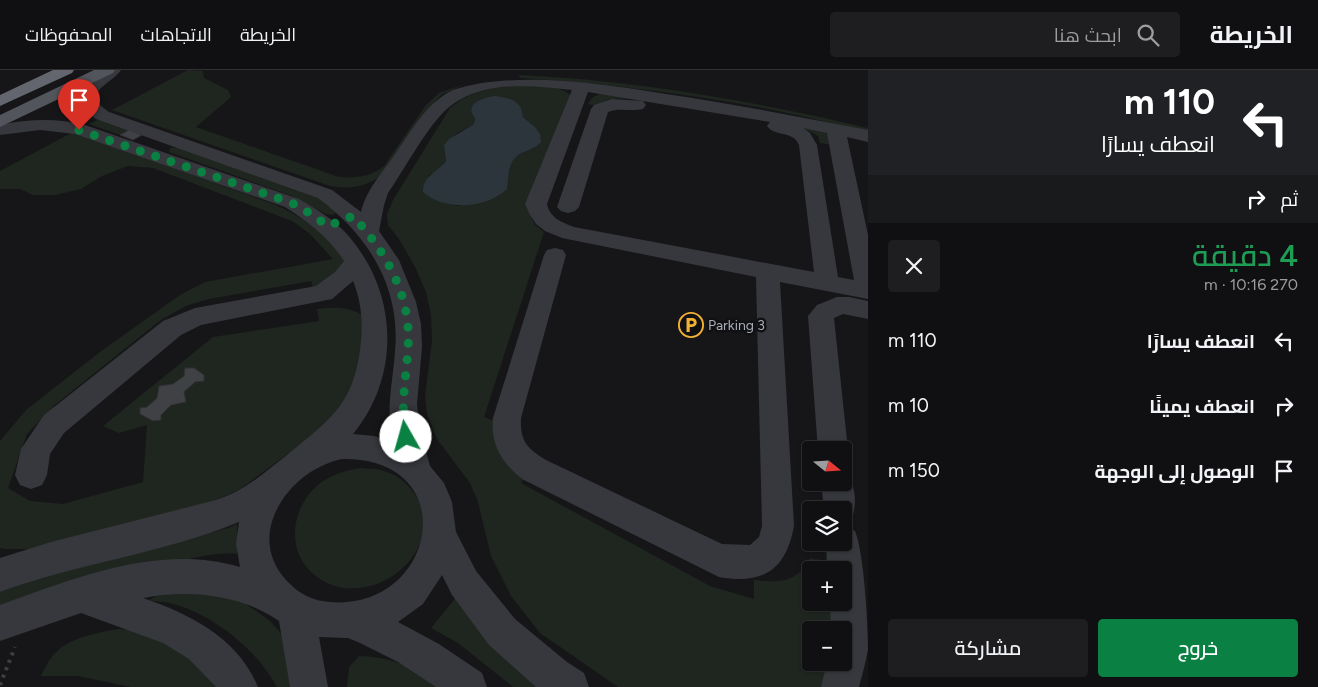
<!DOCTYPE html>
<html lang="ar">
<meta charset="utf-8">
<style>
body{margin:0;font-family:Figtree,Cairo,sans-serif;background:#1e1e20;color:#f1f3f6;direction:rtl;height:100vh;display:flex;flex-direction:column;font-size:19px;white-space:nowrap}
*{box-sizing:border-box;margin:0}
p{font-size:16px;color:#9c9d9f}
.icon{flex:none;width:28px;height:28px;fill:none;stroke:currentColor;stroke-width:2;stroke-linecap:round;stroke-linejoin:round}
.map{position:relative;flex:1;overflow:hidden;direction:ltr}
.panel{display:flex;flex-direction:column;background:#101012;width:450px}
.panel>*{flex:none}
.hud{background:#202124;color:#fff;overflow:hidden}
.needle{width:32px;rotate:108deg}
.tools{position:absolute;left:802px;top:371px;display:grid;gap:10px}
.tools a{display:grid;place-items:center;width:50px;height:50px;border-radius:5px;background:#101012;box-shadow:0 1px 4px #0004,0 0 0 1px #303032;font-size:25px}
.pin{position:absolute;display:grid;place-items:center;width:42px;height:42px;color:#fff;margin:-51px -21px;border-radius:50% 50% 50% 0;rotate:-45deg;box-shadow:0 0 5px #0007}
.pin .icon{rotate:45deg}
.me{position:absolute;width:55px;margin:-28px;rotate:353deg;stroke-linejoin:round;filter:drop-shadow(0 0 4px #0008)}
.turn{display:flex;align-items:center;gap:18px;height:105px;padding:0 20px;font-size:22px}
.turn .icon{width:65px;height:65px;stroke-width:2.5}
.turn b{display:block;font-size:35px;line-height:42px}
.then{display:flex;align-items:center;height:48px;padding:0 20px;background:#0003;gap:10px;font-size:19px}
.round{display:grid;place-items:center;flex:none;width:52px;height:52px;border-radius:5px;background:#1e1e20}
.head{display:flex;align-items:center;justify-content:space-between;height:85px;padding:0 20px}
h1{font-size:30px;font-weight:600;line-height:38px;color:#1e9e55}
.button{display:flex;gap:10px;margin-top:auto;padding:10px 20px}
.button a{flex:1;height:58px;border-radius:5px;background:#0b8043;color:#fff;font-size:20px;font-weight:600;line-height:58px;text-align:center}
.button a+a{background:#1e1e20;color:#f1f3f6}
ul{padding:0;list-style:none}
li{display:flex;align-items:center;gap:15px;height:65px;padding:0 20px}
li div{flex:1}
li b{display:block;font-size:19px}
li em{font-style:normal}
header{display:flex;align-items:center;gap:30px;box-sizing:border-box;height:70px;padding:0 25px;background:#101012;border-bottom:1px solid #303032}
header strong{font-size:24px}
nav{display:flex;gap:28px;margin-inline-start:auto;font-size:18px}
.search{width:350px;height:45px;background:#1e1e20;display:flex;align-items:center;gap:12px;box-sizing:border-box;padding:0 18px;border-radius:5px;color:#9c9d9f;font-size:19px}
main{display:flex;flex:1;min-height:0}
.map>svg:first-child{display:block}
</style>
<header>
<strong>الخريطة</strong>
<div class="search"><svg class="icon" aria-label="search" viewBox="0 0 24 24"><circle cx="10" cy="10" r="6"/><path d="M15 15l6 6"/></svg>ابحث هنا</div>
<nav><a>الخريطة</a><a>الاتجاهات</a><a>المحفوظات</a></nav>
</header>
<main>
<section class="panel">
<div class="hud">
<div class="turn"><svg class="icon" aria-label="left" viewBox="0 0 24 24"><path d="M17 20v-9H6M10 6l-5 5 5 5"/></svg><div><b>110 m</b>انعطف يسارًا</div></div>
<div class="then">ثم<svg class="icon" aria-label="right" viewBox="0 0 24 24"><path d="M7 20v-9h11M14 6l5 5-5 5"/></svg></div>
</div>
<div class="head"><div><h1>4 دقيقة</h1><p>270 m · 10:16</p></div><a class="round"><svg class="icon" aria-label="close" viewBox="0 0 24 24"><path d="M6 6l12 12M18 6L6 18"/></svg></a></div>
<ul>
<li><svg class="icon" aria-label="left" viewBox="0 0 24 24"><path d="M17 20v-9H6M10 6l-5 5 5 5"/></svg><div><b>انعطف يسارًا</b></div><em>110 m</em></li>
<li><svg class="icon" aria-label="right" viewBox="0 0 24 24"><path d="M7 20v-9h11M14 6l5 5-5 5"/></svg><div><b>انعطف يمينًا</b></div><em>10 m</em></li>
<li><svg class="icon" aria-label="arrive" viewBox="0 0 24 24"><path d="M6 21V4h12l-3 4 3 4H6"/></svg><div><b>الوصول إلى الوجهة</b></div><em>150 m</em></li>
</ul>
<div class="button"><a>خروج</a><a>مشاركة</a></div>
</section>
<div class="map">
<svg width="868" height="617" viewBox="0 0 868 617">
<rect width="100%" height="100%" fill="#161618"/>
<!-- green -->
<g fill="#1e261f" fill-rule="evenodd">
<path d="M188 0 203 1 204 8 228 20 231 27 196 57 339 107C356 108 371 107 384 96L426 35 439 23 465 14 441 25 430 37 389 99C372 116 352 120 330 116L112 40Z"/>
<path d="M522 5C639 11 754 31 868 58V62C830 53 791 43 752 36 676 22 598 13 521 8L518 6Z"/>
<path d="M513 16C528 16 566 13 573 29L530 145 535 155 544 162 484 347 499 353 530 399 521 413 710 516 754 529V510C779 513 797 513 810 488L826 491 825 473H843L854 575 842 617H618L540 563 511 526 491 486 478 432 470 413 437 369 427 344 425 326 432 271 431 245 426 222 415 197 399 169 388 155 387 144 393 130 450 38C468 22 489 18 513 16ZM522 40 523 47 535 57V78C515 85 510 87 508 108 507 114 502 121 499 126L456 136 428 106 441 98 446 91 444 75 457 63 474 54 475 48ZM811 500H844V532H811ZM811 560H844V592H811Z"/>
<path d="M608 23 754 44 829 63 833 75 820 73 818 66 811 62 756 48 633 29C621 29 608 26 599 36L588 34C592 25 599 24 608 23Z"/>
<polygon points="102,48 129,60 120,65 89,54"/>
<path d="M73 62 276 135C305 149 338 167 348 198L313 218 311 211 209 229 186 236 161 250 56 334 27 364 8 418 30 431 63 434 143 412 147 355 119 363 103 356 213 267 319 251 317 239C337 237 351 236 368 249L360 319 320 360 240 419 197 439 39 479H5L0 478V371L26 340 100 282 180 225 205 212 333 189 310 164 292 151 153 98 128 96 102 106 81 119 55 125H33L20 119H0V101Z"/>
<polygon points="178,77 321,128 338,141 333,145 326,144 292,126 169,82 170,78"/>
<path d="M361 398C367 399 374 398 380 400 395 403 408 413 416 426 441 468 402 514 359 518 343 520 329 516 316 506 283 482 291 431 325 410 336 403 348 400 361 398Z"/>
<path d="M237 454V484C215 482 194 488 173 493 114 506 57 525 0 542V522L51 503 228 458Z"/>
<path d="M193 520 236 527 269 550 293 577 304 617H277C258 582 219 549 180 536 170 532 159 532 149 530L157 526Z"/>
<polygon points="458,525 556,617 513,617 458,573 431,558"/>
<path d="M118 559 155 561 237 617H131L77 606H41C44 600 47 593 51 588 65 568 96 563 118 559Z"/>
<path d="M359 586C396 587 415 599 445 617H347L349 597Z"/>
</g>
<!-- water -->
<path fill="#2c353c" d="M494 26C509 28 522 30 523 47L535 57 540 64 541 72C535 78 532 79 524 82 507 89 509 104 507 119 487 139 443 141 423 122 423 105 437 103 446 91L444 75 449 69 474 54 475 48C463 33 484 28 494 26Z"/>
<!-- building -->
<g fill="#404145" stroke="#303034">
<polygon points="129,60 142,65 133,70 120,65"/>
<polygon points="185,298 194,298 204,305 204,311 195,312 184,322 186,332 171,335 161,345 161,350 153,351 140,344 140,338 147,337 157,328 159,316 173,314 184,306"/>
</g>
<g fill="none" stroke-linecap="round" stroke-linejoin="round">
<!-- path -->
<polyline stroke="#3d3f44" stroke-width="4" stroke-dasharray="3 5" stroke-linecap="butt" points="0,615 15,577"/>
<!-- minor -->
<g fill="#37383d" fill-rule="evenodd">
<path d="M102 0H121C111 15 79 22 109 42L332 120 361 142C366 120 383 102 395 84 412 60 426 33 453 20 513 0 603 14 666 24 734 34 801 47 868 60V72L847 67 868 165V229L780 212 794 456C786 500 763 515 719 507L524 410C503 395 490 375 493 348L544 185 547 180 555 178 563 180 566 185 521 348C520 372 527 378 546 390L722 474 750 475 759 467 762 456 756 207 562 168 545 161 536 154 530 145 525 134 572 20C528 15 473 9 440 46 422 66 404 100 388 123L384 135 379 161 399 190 416 232 421 254 422 277 417 334 420 360 430 396 444 413 452 432 456 462 476 501 515 549 567 592 584 603 589 617H536L489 575 452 525 442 505 423 534 398 552 439 574 482 603 487 617H436L398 592 360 573 348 568 319 567 328 617H290L279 551C240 524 190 519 143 528 190 544 238 568 258 617H216L189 589 163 573 81 543 0 571V535C75 508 160 473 240 497L236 474 239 452C162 484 78 493 0 522V488L51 472 216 430C244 421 264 403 287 385 332 348 355 334 361 271 363 252 361 230 353 211L332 229 201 255 181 265 64 363 50 384 47 405 42 415 31 419 20 415 15 405 21 379 44 345 163 251 195 238 316 216 335 202 344 191C329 167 308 152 285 137L75 64 40 60 0 65V55C29 49 57 48 85 55L299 129C320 141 341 154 355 174 398 230 399 308 353 364L374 366 393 372C385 341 393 312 395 281 401 217 368 165 318 128L96 49C70 32 79 15 102 0ZM588 22 770 52 767 56C774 67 793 60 799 75L814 202 574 157C561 152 550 148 547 134ZM803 58 827 63 854 210 838 207 817 75 810 63ZM342 389C465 387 437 541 330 532 313 531 299 524 287 511 243 465 289 400 342 389Z"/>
<path d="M612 29 643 31 646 35 643 39C631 42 619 37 608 42L579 137 575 141 568 143 561 141 557 137 591 39 594 35Z"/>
<polygon points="837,227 849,227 868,231 868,249 843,244 834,248 848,380 844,389 844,380 818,380 808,246 817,235"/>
<path d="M844 401 848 402C855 417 858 435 851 450L844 453V440H824L821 412H844Z"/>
<path d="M844 456 855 461C864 482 868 555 868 579 866 592 862 605 859 617H821L827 592H844V560H831L830 532H844V500H828L826 472H844Z"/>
</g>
<!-- major -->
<polygon fill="#53555c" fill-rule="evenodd" points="94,0 115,0 113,3 0,57 0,45"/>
<!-- highway -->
<polygon fill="#63666e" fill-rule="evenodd" points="53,0 74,0 72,3 0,36 0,25"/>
</g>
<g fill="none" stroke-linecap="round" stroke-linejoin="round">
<!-- route -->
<path stroke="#0b8043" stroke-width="9" stroke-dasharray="0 16.2" d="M79 60 292 133 311 144 328 156 353 146C387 183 412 227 408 279 406 309 400 338 406 367"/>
</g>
<!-- icons -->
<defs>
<symbol id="parking-ring" viewBox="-11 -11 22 22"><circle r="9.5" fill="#111113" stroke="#f2b134" stroke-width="1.5"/><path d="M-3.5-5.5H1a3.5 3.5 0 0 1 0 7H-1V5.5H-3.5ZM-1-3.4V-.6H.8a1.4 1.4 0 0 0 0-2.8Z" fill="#f2b134"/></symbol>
</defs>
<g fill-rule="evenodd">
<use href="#parking-ring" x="677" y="241" width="28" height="28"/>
</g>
<g text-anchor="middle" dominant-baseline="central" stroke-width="5" stroke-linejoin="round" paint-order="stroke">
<!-- poi labels -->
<g font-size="14" fill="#a8adb8" stroke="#111113" text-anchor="start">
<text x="708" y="255">Parking 3</text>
</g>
</g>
</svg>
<div class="tools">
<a><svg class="needle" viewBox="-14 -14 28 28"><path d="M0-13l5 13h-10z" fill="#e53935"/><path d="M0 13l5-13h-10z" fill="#9c9d9f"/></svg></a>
<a><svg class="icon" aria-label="layers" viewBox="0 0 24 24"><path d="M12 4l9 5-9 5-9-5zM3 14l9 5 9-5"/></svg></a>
<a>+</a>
<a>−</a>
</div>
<div class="pin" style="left:79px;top:60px;background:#d93025"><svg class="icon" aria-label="arrive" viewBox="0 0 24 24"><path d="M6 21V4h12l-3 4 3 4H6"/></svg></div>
<svg class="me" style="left:406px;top:367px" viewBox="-20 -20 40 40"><circle r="19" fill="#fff"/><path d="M0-13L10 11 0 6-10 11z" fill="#0b8043"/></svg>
</div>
</main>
